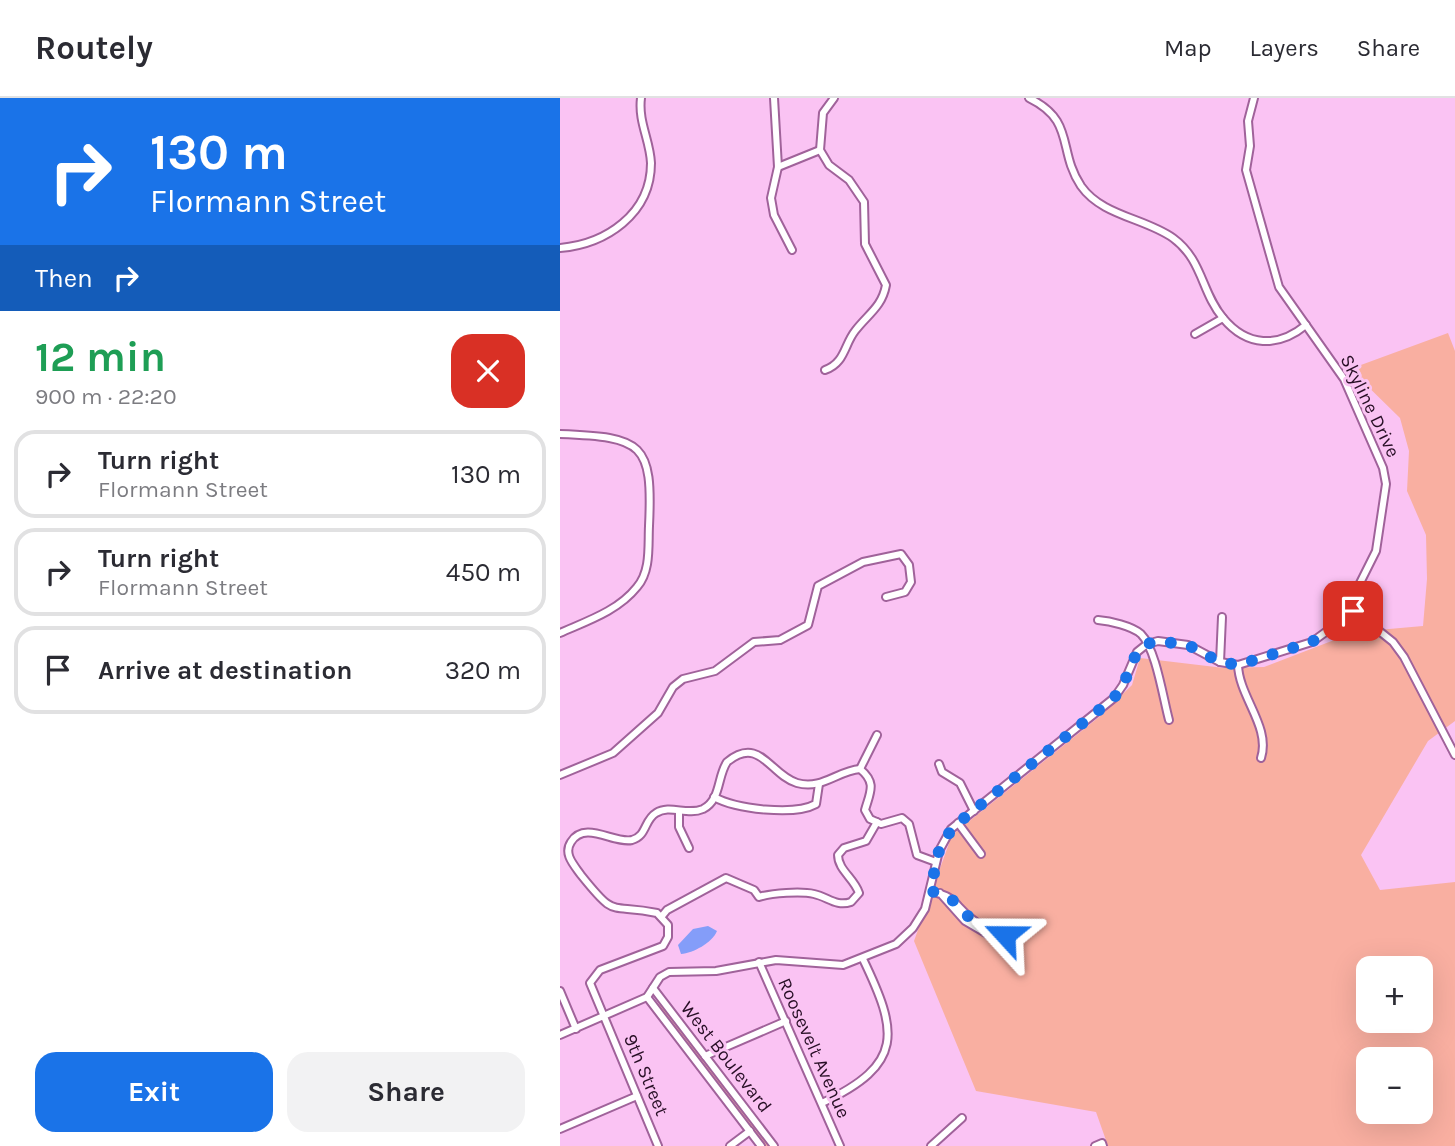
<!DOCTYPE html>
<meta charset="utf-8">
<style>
body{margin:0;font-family:Karla,sans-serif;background:#f2f2f3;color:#2b2b33;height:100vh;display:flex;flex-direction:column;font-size:26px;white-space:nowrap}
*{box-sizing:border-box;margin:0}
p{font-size:23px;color:#7c7c81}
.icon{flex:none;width:38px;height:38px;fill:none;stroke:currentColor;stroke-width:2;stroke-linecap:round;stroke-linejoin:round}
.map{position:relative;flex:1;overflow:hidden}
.details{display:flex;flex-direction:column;background:#fff;width:560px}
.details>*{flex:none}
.hud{background:#1a73e8;color:#fff;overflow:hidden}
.buttons{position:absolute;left:796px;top:858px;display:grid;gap:14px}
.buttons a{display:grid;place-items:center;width:77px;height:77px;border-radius:14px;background:#fff;box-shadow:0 7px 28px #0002;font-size:35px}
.pin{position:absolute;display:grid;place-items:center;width:60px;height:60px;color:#fff;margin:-30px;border-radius:14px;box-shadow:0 4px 10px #0006}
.me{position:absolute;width:77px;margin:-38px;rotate:294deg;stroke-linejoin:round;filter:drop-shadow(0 0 5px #0008)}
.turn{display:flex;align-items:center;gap:24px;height:147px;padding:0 35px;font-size:32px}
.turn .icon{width:91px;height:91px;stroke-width:2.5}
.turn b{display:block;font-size:49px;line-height:60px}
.then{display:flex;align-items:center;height:66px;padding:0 35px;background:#0003;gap:14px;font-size:26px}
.round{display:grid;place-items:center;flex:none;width:74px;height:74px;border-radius:21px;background:#f2f2f3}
.head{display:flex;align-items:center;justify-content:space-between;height:119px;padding:0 35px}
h1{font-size:42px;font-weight:700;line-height:52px;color:#1e9e55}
.primary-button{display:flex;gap:14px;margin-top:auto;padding:14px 35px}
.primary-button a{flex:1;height:80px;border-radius:21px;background:#1a73e8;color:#fff;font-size:28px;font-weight:700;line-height:80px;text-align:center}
.primary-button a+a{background:#f2f2f3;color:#2b2b33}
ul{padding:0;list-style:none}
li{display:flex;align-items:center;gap:21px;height:88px;margin:0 14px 10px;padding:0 21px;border:4px solid #e1e1e2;border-radius:21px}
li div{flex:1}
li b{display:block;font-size:26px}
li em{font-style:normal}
header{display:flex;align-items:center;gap:42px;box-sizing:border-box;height:98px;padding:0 35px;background:#fff;border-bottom:2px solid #e1e1e2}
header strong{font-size:33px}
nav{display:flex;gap:38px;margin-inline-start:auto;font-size:24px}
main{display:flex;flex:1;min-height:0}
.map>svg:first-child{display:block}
</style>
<header>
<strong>Routely</strong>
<nav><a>Map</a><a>Layers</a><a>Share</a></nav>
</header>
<main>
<section class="details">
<div class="hud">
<div class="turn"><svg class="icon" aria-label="right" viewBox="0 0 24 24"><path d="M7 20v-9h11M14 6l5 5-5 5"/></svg><div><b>130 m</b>Flormann Street</div></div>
<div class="then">Then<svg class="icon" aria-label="right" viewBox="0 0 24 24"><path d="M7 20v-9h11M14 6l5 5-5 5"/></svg></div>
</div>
<div class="head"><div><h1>12 min</h1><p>900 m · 22:20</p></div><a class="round" style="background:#d93025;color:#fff"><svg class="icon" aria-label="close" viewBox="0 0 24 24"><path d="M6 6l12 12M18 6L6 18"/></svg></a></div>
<ul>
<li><svg class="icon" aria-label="right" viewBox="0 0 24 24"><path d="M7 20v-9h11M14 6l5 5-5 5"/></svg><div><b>Turn right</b><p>Flormann Street</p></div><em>130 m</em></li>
<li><svg class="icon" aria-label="right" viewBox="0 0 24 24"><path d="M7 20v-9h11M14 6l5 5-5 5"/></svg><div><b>Turn right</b><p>Flormann Street</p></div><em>450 m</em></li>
<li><svg class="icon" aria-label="arrive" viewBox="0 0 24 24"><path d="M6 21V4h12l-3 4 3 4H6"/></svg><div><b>Arrive at destination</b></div><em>320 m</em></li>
</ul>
<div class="primary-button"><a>Exit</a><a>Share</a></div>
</section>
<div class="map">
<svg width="895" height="1048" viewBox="0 0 895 1048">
<rect width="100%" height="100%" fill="#fac3f3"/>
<!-- green -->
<g fill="#f9afa1" fill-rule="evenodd">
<path d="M888 235 895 253V623L868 643 801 757 820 792 895 784V1048H548L536 1014 416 993 354 843 392 737 539 619 572 587 580 560 664 570 704 569 795 534 863 528 867 481 866 437 847 393 849 353 840 320 790 271ZM808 870H861V922H808ZM808 961H861V1013H808Z"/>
<polygon points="94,902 104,910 211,1048 204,1048"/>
</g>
<!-- water -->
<path fill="#849df9" d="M148 828 157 833C152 845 133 855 121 856L118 847 133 831Z"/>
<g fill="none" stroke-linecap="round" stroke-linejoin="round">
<defs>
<g id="minor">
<polyline points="214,0 218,69 211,100 214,117 232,152"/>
<path d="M469 0C516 23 497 52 521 88 542 118 585 120 613 140 643 162 641 194 663 220 687 249 718 250 746 227"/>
<polyline points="694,0 688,23 690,48 686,72 719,189 784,281 823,370 826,386 816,453 798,489 800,509 808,524 833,544 844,559 895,657"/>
<polyline points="218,69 260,52"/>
<path d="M0 150C46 146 91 116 91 65 90 42 78 24 81 0"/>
<polyline points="635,236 663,220"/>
<path d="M265 272C285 265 284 247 295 233 308 216 322 209 326 187L305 146 304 104 289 82 269 67 260 52 263 15 274 0"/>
<path d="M0 336C83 339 93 345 89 428 88 448 91 473 77 489 58 513 27 523 0 535"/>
<path d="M538 522C550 523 572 528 581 536 596 551 603 600 609 622"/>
<polyline points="660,564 662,519"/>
<path d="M678 567C679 599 711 629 701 660"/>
<polyline points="379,666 382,674 400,685 414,713"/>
<polyline points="300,671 317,637"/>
<polyline points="0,677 53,655 98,615 113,589 123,581 155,573 194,544 220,542 248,527 258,488 303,464 341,456 349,467 351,484 345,494 326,499"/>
<path d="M154 699C176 711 234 718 256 706L259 686"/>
<polyline points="119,713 119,729 129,750"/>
<polyline points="398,725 421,756"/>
<path d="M370 793C401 800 393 809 416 824 426 830 440 825 445 837L434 840 405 823 380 795"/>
<path d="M102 818 107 812 166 780 194 792 199 799C212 795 241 793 254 796 268 799 276 809 291 804L299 795C294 780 278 772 278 757L284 750 306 743 317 724"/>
<polyline points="199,864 280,1048"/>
<polyline points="93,890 214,1048"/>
<polyline points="0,893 16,931"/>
<polyline points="87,899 201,1048"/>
<polyline points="0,937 87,899 100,879 109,874 156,873 216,862 283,867 336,846 353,830 365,811 379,753 391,731 554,600 563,587 577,554 587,546 598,543 628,547 660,564 678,567 752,544 800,509"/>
<polyline points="145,958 226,923"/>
<path d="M262 1005C345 966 338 934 303 861"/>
<polyline points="0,1031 77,998"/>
<path d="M98 1048 30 885 40 872 103 848 108 839V827L97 815C48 805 57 822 21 777 14 767 3 756 11 744 25 722 54 746 72 742 87 738 84 722 96 715 110 706 127 718 143 711 161 702 157 679 167 664 200 637 210 677 237 685 262 692 277 673 300 671 317 685 310 694 305 712L310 721 321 726 342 720 349 726 357 757 376 764"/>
<polyline points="170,1048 190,1033"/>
<polyline points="371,1048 402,1020"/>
<polyline points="535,1048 542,1045 543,1048"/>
</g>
</defs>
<!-- minor casing -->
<use href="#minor" stroke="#a0629a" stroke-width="10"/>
<!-- minor -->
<use href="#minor" stroke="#fff" stroke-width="6"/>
</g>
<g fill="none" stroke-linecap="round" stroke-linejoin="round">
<!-- route -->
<path stroke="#1a73e8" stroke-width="12" stroke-dasharray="0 21.6" d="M445 837C440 825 426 830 416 824 393 809 401 800 370 793L379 753 385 740 398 725 554 600 563 587 577 554 587 546 598 543 628 547 660 564 678 567 752 544 793 513"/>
</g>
<g text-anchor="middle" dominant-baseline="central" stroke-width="6" stroke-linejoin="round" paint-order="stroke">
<!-- street labels -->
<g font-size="19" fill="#270e25" stroke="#fac3f3">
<text transform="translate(810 308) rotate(64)">Skyline Drive</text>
<text transform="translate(254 950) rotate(66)">Roosevelt Avenue</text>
<text transform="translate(166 959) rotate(52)">West Boulevard</text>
<text transform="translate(86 977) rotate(67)">9th Street</text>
</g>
</g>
</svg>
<div class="buttons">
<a>+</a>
<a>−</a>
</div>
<div class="pin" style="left:793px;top:513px;background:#d93025"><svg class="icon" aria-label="arrive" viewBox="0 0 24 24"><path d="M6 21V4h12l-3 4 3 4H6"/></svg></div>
<svg class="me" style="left:445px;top:837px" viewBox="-20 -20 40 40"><path d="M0-17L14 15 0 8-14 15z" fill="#1a73e8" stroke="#fff" stroke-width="4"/></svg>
</div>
</main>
